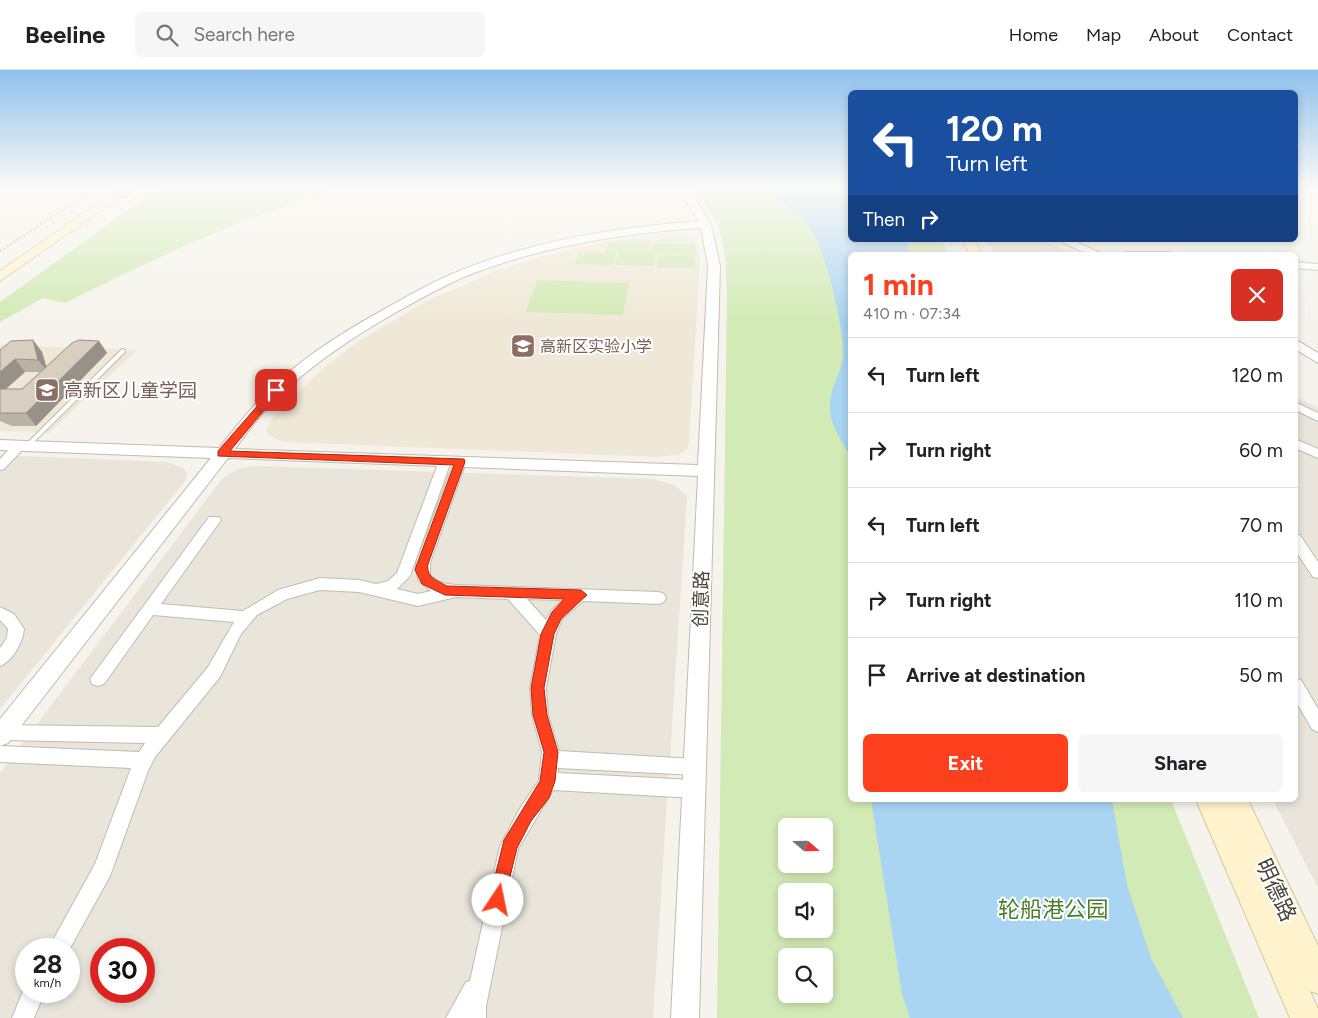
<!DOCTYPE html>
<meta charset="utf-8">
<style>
body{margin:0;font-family:Figtree,"Noto Sans SC",sans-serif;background:#f6f6f6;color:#202124;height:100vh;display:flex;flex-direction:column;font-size:19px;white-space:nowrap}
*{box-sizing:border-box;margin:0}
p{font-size:16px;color:#757577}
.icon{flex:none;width:28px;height:28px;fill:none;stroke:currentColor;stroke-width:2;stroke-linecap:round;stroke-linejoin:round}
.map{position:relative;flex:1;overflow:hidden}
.sheet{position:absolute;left:848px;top:182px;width:450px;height:550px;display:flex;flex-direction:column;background:#fff;border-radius:8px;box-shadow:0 2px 8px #0003}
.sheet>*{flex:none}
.hud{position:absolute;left:848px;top:20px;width:450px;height:152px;border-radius:8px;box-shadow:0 2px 8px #0003;background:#1a4fa0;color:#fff;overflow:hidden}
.needle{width:32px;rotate:110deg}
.buttons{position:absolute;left:778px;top:748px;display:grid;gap:10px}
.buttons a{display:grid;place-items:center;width:55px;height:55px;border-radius:8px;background:#fff;box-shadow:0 2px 8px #0003;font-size:25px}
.speed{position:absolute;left:15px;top:868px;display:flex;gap:10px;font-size:25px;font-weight:700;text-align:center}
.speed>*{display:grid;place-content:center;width:65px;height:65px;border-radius:50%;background:#fff;box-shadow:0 2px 8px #0003;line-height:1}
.speed small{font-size:12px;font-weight:400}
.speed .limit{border:8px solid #d22;background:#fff;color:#111}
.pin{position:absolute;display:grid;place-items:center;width:42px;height:42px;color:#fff;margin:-21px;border-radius:10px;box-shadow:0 2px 8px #0006}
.me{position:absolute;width:55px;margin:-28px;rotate:11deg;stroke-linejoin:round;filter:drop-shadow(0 0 4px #0008)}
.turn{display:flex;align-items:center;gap:18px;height:105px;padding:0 15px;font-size:22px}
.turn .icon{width:65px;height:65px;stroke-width:2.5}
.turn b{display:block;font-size:35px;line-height:42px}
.then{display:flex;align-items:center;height:48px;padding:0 15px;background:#0003;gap:10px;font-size:19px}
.round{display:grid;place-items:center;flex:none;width:52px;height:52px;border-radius:8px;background:#f6f6f6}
.headline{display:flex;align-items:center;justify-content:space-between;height:85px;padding:0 15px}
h1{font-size:30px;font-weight:700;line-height:38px;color:#fc3f1d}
.cta{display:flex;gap:10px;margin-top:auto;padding:10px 15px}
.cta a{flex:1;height:58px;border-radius:8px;background:#fc3f1d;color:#fff;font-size:20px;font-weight:700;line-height:58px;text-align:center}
.cta a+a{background:#f6f6f6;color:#202124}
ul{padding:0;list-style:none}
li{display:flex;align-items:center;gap:15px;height:75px;padding:0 15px;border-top:1px solid #e0e0e0}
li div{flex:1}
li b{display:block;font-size:19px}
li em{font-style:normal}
header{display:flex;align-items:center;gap:30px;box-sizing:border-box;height:70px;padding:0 25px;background:#fff;border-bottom:1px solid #e0e0e0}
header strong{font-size:24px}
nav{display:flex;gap:28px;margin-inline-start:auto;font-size:18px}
.search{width:350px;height:45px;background:#f6f6f6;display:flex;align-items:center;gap:12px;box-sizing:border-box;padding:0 18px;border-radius:8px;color:#757577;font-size:19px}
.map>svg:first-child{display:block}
</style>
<header>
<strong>Beeline</strong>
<div class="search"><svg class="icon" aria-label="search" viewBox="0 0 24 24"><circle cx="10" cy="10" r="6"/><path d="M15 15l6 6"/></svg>Search here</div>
<nav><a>Home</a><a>Map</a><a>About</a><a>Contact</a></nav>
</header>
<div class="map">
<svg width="1318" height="948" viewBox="0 0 1318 948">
<rect width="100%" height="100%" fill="#f6f3ec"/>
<!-- residential -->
<g fill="#eae5da" fill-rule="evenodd">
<polygon points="988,170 1040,170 1076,185 995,185"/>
<polygon points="1295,327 1318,338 1318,818 1273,730 1295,730"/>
<polygon points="0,385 167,392 183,398 187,403 186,410 0,639"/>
<path d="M252 396 653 409 674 415 687 426 653 948H0V703L222 409 237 399ZM26 879H69V921H26ZM101 879H144V921H101Z"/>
</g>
<!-- education -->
<g fill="#efe8d6">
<polygon points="677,162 696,167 700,189 689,374 687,379 680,384 660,387 284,372 268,365 266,360 273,347 320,301 360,270 429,230 498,200 547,185 604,172"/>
<polygon points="0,275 137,280 49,363 0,361"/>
</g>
<!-- green -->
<g fill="#d2eab5" fill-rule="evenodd">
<path d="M157 119H338C243 146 154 189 65 233L43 228 0 252V232Z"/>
<path d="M693 119H850V170H942L949 185H850V730H1171L1259 948H717L727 233C725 184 729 158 693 119ZM786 756H824V794H786ZM786 821H824V859H786ZM786 886H824V924H786Z"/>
<polygon points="607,172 650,173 649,184 655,185 654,196 616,195 618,183 616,184 613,195 575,194 578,183 605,183"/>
<polygon points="653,173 695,174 695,185 651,184"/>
<polygon points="658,185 695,186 695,197 657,197"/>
<polygon points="537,210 629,213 623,245 526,242"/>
</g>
<!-- water -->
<g fill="#a9d4f2">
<path d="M761 119H850V170H910L907 185H850V386C836 360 823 346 834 315 838 304 843 295 843 283 843 253 825 174 806 152 794 138 776 129 761 119Z"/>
<polygon points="871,730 1112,730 1127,815 1151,888 1183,948 910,948 902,924"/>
</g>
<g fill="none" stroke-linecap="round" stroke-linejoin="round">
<defs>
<polygon id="service" points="123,279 125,280 125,282 29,377 25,377 24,376 25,375 121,280"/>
<g id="minor">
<polygon points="1295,332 1318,343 1318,351 1295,340"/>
<polygon points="1295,369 1318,379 1318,388 1295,378"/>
<polygon points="20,371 26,375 24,378 4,399 0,400 0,389 16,372"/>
<path d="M445 387 451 391 410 506 397 519 418 524 431 521 418 510 416 493 454 392 460 388 464 389 466 392 430 493V505C438 513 445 514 456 515L659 522 664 524 666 528 664 532 659 534 583 531 562 549 556 564 546 618 548 645 559 681 695 689 701 691 704 697 701 703 695 705 558 698V703L694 710 700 713 703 719 700 725 694 728 553 720 518 779 486 936V948H446L466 912 470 911 500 776 519 740 539 710 542 682 532 645 530 618 540 565 508 529 456 527 418 536 359 522 320 520 287 529 257 545 241 564 220 607 155 687 148 701 110 806 69 880 48 879 95 794 131 698 0 692V676L139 682 145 673 3 670 0 669V655L158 657 208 597 234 552 153 545 104 614 98 616 92 614 90 609 209 447H219L221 450 161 534 243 541 278 520 320 508 359 510 376 514 388 511 397 503 439 391ZM527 529 562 530 551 541 546 550Z"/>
<polygon points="1295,464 1300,465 1318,492 1318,508 1313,507 1295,480"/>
<path d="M0 537 14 544 24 559C23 572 13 591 0 596V578L7 568 8 559 0 550Z"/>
<polygon points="1295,608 1301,610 1318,639 1318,662 1312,659 1295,630"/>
<polygon points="26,914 26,921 45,921 34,948 12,948"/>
</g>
<g id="tertiary">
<path d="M677 118H688L711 154 720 196 699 948H671L698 406 228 388 8 673 0 676V649L211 388 0 380V370L219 378C234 359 249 340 266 323 300 289 341 263 383 240 406 227 430 213 454 203 531 171 616 157 699 151ZM701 158 708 196 698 395 235 379C248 361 261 344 276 329 311 295 351 268 393 244 416 231 439 218 464 207 539 177 621 163 701 158Z"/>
<polygon points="1058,170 1072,170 1105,185 1089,185"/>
<polygon points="1125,182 1170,182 1176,185 1119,185"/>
<polygon points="1295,192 1318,194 1318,200 1295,198"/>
<polygon points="1295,269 1318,283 1318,293 1295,279"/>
</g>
<g id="secondary">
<polygon points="120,118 133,118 0,211 0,201"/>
<polygon points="963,170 975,170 982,185 970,185"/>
<polygon points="1196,730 1248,730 1318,876 1318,924 1310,921 1318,939 1318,948 1290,948"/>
</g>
<polygon id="trunk" points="120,118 137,118 125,127 115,127 113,124"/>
</defs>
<!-- service casing -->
<use href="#service" stroke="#c2bbae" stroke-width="2"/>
<!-- minor casing -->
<use href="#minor" stroke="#c2bbae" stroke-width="2"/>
<!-- tertiary casing -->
<use href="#tertiary" stroke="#c2bbae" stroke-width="2"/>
<!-- secondary casing -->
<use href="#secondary" stroke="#d6c79b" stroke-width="2"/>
<!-- trunk casing -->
<use href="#trunk" stroke="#e0a43c" stroke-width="2"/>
<!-- path -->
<polyline stroke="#c4b79f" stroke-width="2" stroke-dasharray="2 2" stroke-linecap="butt" points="0,181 96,118"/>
<!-- service -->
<use href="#service" fill="#fff" fill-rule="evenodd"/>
<!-- minor -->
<use href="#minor" fill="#fff" fill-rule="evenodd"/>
<!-- tertiary -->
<use href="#tertiary" fill="#fff" fill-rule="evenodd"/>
<!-- secondary -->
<use href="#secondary" fill="#fff3cd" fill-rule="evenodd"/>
<!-- trunk -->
<use href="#trunk" fill="#ffd985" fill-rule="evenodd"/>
</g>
<!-- wall -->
<path fill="#bab2a6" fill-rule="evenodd" d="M33 270 42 282 46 297 99 271 107 283 36 356H12L0 351V280ZM25 302H41L22 319H6Z"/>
<!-- shaded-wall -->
<g fill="#979187">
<polygon points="33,270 42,282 48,302 38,290"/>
<polygon points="99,271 107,283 36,356 26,343"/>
<polygon points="15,289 25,302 0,324 0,302"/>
</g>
<!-- building -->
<g fill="#d8cfc1" stroke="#979187">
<polygon points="33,270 38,290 15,289 0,302 0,280 11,271"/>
<polygon points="79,270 99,271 26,343 0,343 0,319 22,319 72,273"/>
</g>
<!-- sky -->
<linearGradient id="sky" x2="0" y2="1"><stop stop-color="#8fc1ec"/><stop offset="0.47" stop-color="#fbfaf6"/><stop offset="1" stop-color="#fbfaf6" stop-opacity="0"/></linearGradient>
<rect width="1318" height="251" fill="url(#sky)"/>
<!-- route -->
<path fill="#fc3f1d" stroke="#a42913" d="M273 318 281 320 230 381 464 389 465 392 428 494C426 507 436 510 447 516L581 520 587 525 561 549 554 564 544 618 547 645 558 682 555 711 549 728 531 751 517 778 503 835 498 838 492 835 489 830 504 770 540 711 544 682 533 645 531 618 541 564 552 542 564 529 445 525 422 514 415 500 417 494 454 395 218 386V381Z"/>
<!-- icons -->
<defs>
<symbol id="school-square" viewBox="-11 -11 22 22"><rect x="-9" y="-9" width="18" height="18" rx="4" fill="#8d6e63" stroke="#fff"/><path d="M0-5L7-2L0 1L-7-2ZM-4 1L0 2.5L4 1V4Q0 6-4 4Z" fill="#fff"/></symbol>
</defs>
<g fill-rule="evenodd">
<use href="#school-square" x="509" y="262" width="28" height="28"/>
<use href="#school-square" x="33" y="306" width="28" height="28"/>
</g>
<g text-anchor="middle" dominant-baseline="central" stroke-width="4" stroke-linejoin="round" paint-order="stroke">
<!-- far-education labels -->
<g font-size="16" fill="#785e54" stroke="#fff" text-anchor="start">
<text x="540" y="276">高新区实验小学</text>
</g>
<!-- education labels -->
<g font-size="19" fill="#785e54" stroke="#fff" text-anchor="start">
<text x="64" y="320">高新区儿童学园</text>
</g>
<!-- street labels -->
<g font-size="19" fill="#4b4439" stroke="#fff">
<text transform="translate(701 529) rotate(-88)">创意路</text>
</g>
<!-- near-street labels -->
<g font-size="22" fill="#4b4439" stroke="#fff">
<text transform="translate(1276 820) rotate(65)">明德路</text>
</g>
<!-- near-park labels -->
<g font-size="22" fill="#4a7f2a" stroke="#fff">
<text x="1053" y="839">轮船港公园</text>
</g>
</g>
</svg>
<div class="buttons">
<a><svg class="needle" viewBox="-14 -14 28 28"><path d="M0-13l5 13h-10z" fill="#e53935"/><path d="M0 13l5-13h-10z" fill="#757577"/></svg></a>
<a><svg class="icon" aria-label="sound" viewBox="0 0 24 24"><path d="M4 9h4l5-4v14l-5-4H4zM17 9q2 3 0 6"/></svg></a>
<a><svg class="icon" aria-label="search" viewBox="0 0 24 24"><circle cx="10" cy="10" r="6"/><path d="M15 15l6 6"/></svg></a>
</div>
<div class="speed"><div>28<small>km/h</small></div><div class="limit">30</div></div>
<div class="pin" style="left:276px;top:320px;background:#d93025"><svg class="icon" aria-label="arrive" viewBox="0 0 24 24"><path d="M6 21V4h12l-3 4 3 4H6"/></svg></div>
<svg class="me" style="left:498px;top:830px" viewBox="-20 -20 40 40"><circle r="19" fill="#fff"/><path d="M0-13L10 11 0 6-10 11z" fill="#fc3f1d"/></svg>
<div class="hud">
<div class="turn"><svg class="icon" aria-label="left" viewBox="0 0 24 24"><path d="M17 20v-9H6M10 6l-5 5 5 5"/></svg><div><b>120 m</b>Turn left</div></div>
<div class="then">Then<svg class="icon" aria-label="right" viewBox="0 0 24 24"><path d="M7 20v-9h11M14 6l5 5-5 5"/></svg></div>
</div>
<section class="sheet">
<div class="headline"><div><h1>1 min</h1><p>410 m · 07:34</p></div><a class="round" style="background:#d93025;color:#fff"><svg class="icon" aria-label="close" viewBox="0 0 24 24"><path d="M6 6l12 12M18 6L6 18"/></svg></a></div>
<ul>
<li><svg class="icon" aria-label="left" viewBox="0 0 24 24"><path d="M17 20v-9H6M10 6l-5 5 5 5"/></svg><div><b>Turn left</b></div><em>120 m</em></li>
<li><svg class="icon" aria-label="right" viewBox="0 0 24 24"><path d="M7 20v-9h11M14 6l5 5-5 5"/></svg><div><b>Turn right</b></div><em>60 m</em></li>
<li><svg class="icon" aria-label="left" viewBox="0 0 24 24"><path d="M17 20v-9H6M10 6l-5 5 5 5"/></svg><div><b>Turn left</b></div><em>70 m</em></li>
<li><svg class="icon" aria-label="right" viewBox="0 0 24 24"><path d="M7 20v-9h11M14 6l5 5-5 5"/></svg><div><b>Turn right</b></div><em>110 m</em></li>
<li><svg class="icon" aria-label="arrive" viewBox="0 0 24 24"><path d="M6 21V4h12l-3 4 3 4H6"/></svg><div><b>Arrive at destination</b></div><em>50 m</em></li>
</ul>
<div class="cta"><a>Exit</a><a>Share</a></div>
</section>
</div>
